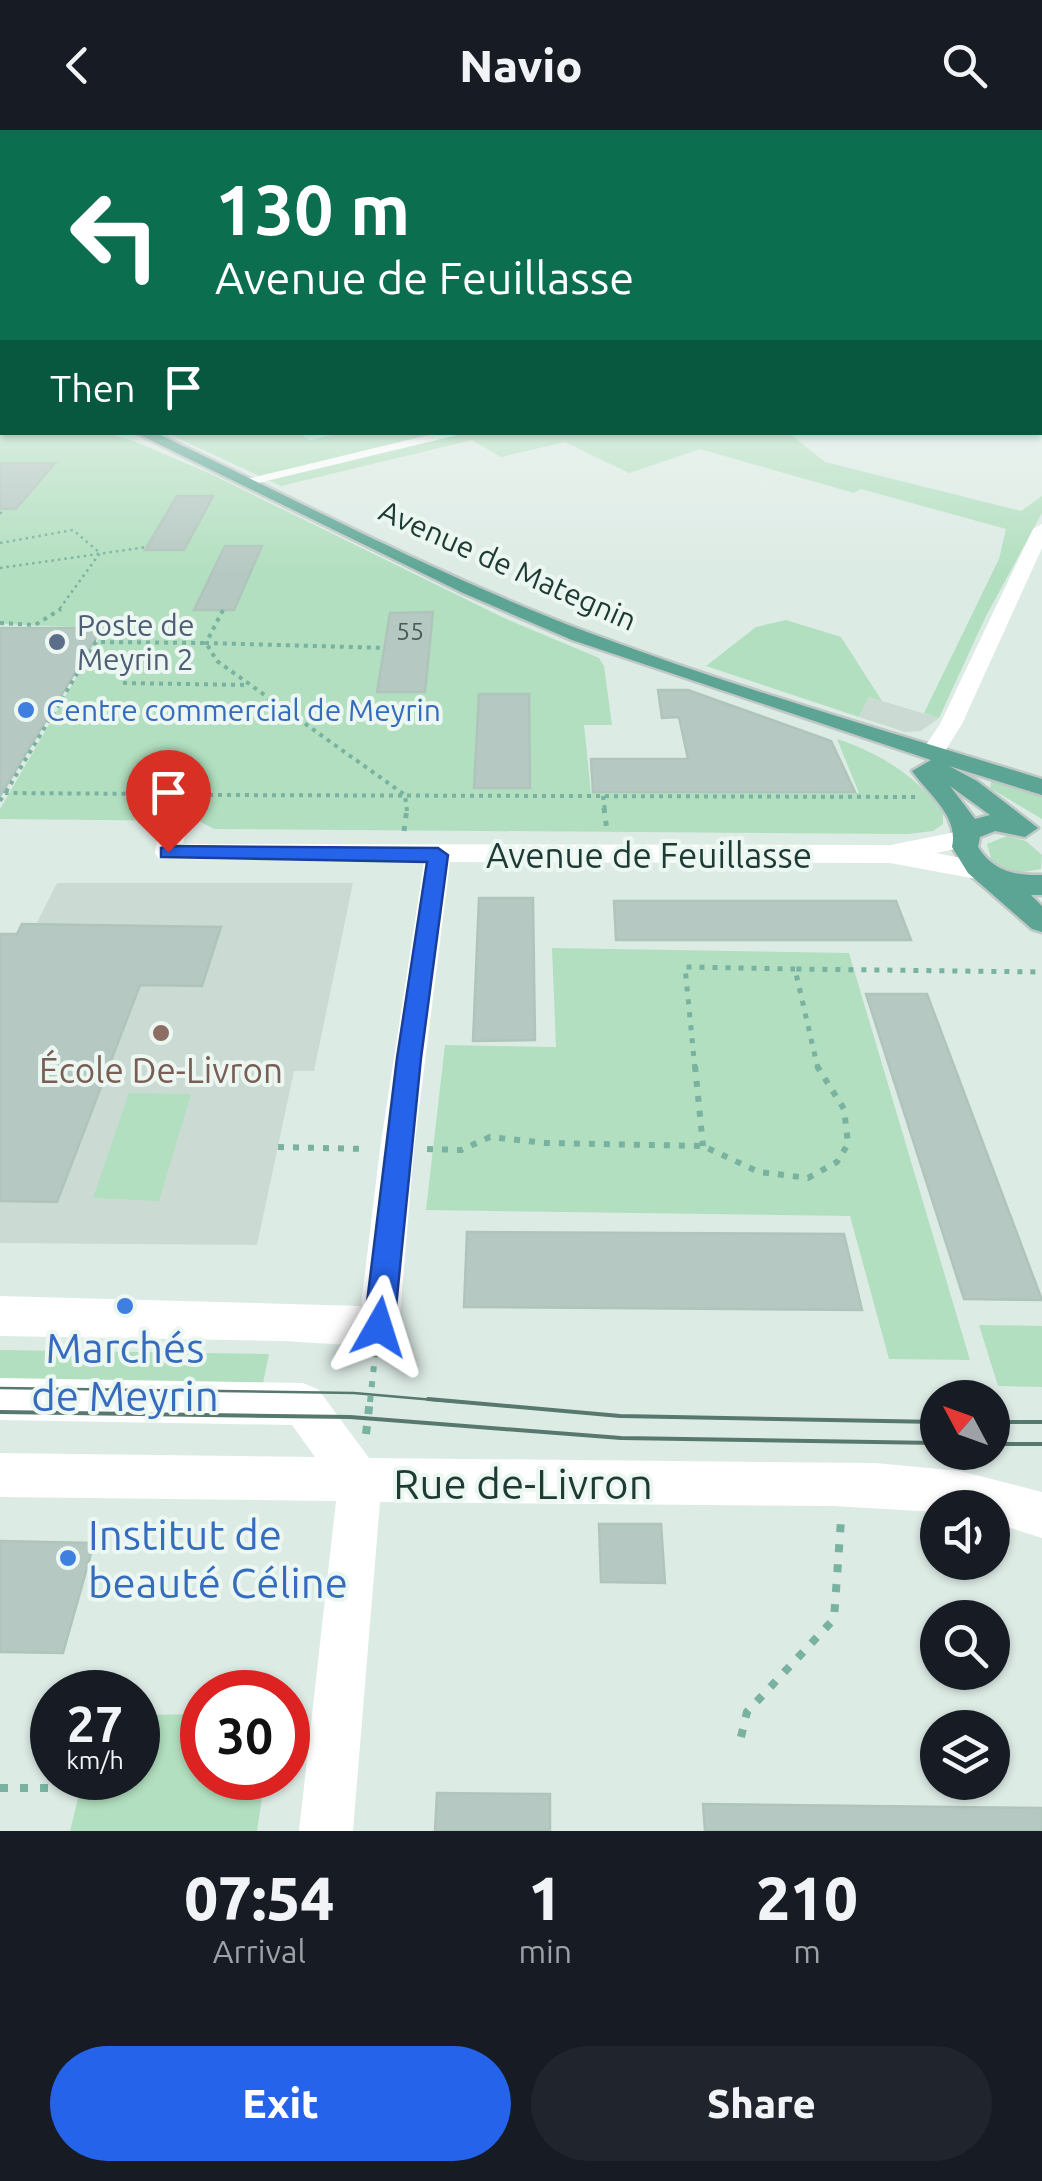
<!DOCTYPE html>
<meta charset="utf-8">
<style>
body{margin:0;font-family:Ubuntu,sans-serif;background:#20242c;color:#f1f3f6;height:100vh;display:flex;flex-direction:column;font-size:38px;white-space:nowrap}
*{box-sizing:border-box;margin:0}
p{font-size:32px;color:#9ea1a6}
.icon{flex:none;width:55px;height:55px;fill:none;stroke:currentColor;stroke-width:2;stroke-linecap:round;stroke-linejoin:round}
.map{position:relative;height:1701px;overflow:hidden}
.drawer{display:flex;flex-direction:column;background:#171b24;flex:1}
.drawer>*{flex:none}
.banner{position:absolute;left:0px;top:0px;width:1042px;height:305px;box-shadow:0 2px 8px #0004;background:#0b6e4f;color:#fff;overflow:hidden}
.needle{width:65px;rotate:311deg}
.controls{position:absolute;left:920px;top:1250px;display:grid;gap:20px}
.controls a{display:grid;place-items:center;width:90px;height:90px;border-radius:50%;background:#171b24;box-shadow:0 2px 8px #0004;font-size:50px}
.speed{position:absolute;left:30px;top:1540px;display:flex;gap:20px;font-size:50px;font-weight:700;text-align:center}
.speed>*{display:grid;place-content:center;width:130px;height:130px;border-radius:50%;background:#171b24;box-shadow:0 2px 8px #0004;line-height:1}
.speed small{font-size:25px;font-weight:400}
.speed .limit{border:15px solid #d22;background:#fff;color:#111}
.pin{position:absolute;display:grid;place-items:center;width:85px;height:85px;color:#fff;margin:-102px -42px;border-radius:50% 50% 50% 0;rotate:-45deg;box-shadow:0 0 10px #0007}
.pin .icon{rotate:45deg}
.me{position:absolute;width:110px;margin:-55px;rotate:6deg;stroke-linejoin:round;filter:drop-shadow(0 0 8px #0008)}
.turn{display:flex;align-items:center;gap:35px;height:210px;padding:0 50px;font-size:45px}
.turn .icon{width:130px;height:130px;stroke-width:2.5}
.turn b{display:block;font-size:70px;line-height:85px}
.then{display:flex;align-items:center;height:95px;padding:0 50px;background:#0003;gap:20px;font-size:38px}
.eta{display:flex;justify-content:space-evenly;align-items:center;height:170px;text-align:center}
.eta b{font-size:60px;font-weight:800;line-height:70px}
.button{display:flex;gap:20px;margin-top:auto;padding:20px 50px}
.button a{flex:1;height:115px;border-radius:60px;background:#2563eb;color:#fff;font-size:40px;font-weight:800;line-height:115px;text-align:center}
.button a+a{background:#20242c;color:#f1f3f6}
header{display:flex;justify-content:space-between;align-items:center;height:130px;padding:0 50px;background:#171b24;font-size:45px;font-weight:800}
.map>svg:first-child{display:block}
</style>
<header><svg class="icon" aria-label="back" viewBox="0 0 24 24"><path d="M15 5l-7 7 7 7"/></svg>Navio<svg class="icon" aria-label="search" viewBox="0 0 24 24"><circle cx="10" cy="10" r="6"/><path d="M15 15l6 6"/></svg></header>
<div class="map">
<svg width="1042" height="1701" viewBox="0 0 1042 1701">
<rect width="100%" height="100%" fill="#ddebe5"/>
<!-- built -->
<g fill="#cbdbd4">
<polygon points="869,567 939,588 921,601 905,602 859,587"/>
<polygon points="57,753 353,753 314,941 294,941 257,1115 0,1113 0,866"/>
</g>
<!-- green -->
<g fill="#b2dfbf">
<path d="M0 283 2 302 108 303 136 312 211 344 504 488 599 528 604 536 612 595H584L591 663H859L837 609C878 622 918 647 943 682V694L933 701 908 704 214 699 199 691 0 689V679L105 498 0 494Z"/>
<polygon points="346,302 789,303 825,332 1021,381 1042,366 1042,383 986,486 939,588 924,583 999,429 1006,399 861,359 854,363 700,319 629,343 565,312 501,327 472,310 281,356 167,303 299,303 310,310"/>
<polygon points="786,490 841,507 882,571 869,567 859,587 706,536 756,497"/>
<polygon points="992,649 1042,665 1042,689 990,658"/>
<polygon points="1007,706 1026,711 1042,725 1041,739 1018,743 992,732 987,714"/>
<polygon points="552,818 849,823 970,1230 889,1229 850,1086 426,1080 445,915 556,917"/>
<polygon points="129,963 191,964 159,1071 93,1068"/>
<polygon points="979,1195 1042,1196 1042,1257 998,1256"/>
<polygon points="0,1220 269,1224 263,1253 0,1249"/>
<polygon points="202,1584 202,1648 265,1648 257,1701 70,1701 83,1648 138,1648 138,1585"/>
</g>
<!-- building -->
<g fill="#b5c8c1" stroke="#afc5bc" stroke-width="2.5">
<polygon points="0,333 55,333 16,379 0,379"/>
<polygon points="177,366 213,366 184,420 145,420"/>
<polygon points="225,416 262,416 234,480 194,480"/>
<polygon points="433,482 425,562 377,562 390,483"/>
<polygon points="0,498 102,498 0,666"/>
<polygon points="658,560 688,560 831,611 855,662 593,662 591,629 688,629 679,587 662,588"/>
<polygon points="479,564 529,564 530,658 474,658"/>
<polygon points="479,768 533,768 535,910 473,911"/>
<polygon points="614,771 896,771 911,810 616,810"/>
<polygon points="22,794 221,797 202,856 140,855 57,1072 0,1071 0,804 17,804"/>
<polygon points="866,864 927,864 1042,1170 964,1169"/>
<polygon points="467,1102 844,1104 862,1180 464,1177"/>
<polygon points="599,1394 661,1394 665,1453 601,1452"/>
<polygon points="0,1411 94,1413 63,1523 0,1522"/>
<polygon points="437,1663 550,1664 550,1701 435,1701"/>
<polygon points="703,1674 1042,1678 1042,1701 705,1701"/>
</g>
<g fill="none" stroke-linecap="round" stroke-linejoin="round">
<defs>
<g id="major">
<polygon points="0,225 2,226 2,234 0,233"/>
<rect x="0" y="270" width="2" height="8"/>
<path d="M134 302H154C297 370 439 446 587 502 736 558 890 602 1042 649V665L949 636 977 651 1038 698 1025 707 995 701 980 707 978 717C993 741 1015 746 1042 745V765H1031L1042 776V802L1032 799 968 743 952 717C959 686 929 665 912 641L931 630 572 510 463 463ZM950 656 990 685 975 689Z"/>
</g>
</defs>
<!-- major casing -->
<use href="#major" stroke="#c0c8c6" stroke-width="5"/>
<!-- path-far4 -->
<g stroke="#79b2a1" stroke-width="2.5" stroke-dasharray="2.5 4" stroke-linecap="butt">
<polyline points="0,384 4,379"/>
<polyline points="0,413 73,400 100,423 58,481"/>
<polyline points="0,438 147,417"/>
</g>
<!-- path-far3 -->
<g stroke="#79b2a1" stroke-width="4" stroke-dasharray="4 5" stroke-linecap="butt">
<polyline points="223,480 206,513 385,518"/>
<polyline points="0,493 35,495 61,479"/>
<polyline points="123,553 249,555"/>
<polyline points="6,662 96,512 206,513 217,531 405,665 407,681"/>
<polyline points="209,665 918,667"/>
<polyline points="603,666 605,681"/>
<polyline points="0,671 5,663 158,664"/>
</g>
<!-- path-far2 -->
<g stroke="#79b2a1" stroke-width="5" stroke-dasharray="5 8" stroke-linecap="butt">
<polyline points="604,678 607,701"/>
<polyline points="404,701 407,678"/>
<polyline points="695,939 685,837 795,839"/>
<polyline points="818,939 795,839 1042,842"/>
</g>
<!-- path-far1 -->
<g stroke="#79b2a1" stroke-width="6" stroke-dasharray="6 9" stroke-linecap="butt">
<polyline points="695,936 703,1016"/>
<polyline points="278,1017 368,1019"/>
<polyline points="427,1019 461,1020 490,1007 546,1013 703,1016 759,1042 808,1048 837,1032 848,1014 844,979 817,936"/>
<polyline points="370,1272 375,1226"/>
</g>
<!-- path -->
<g stroke="#79b2a1" stroke-width="8" stroke-dasharray="8 12" stroke-linecap="butt">
<polyline points="366,1304 370,1269"/>
<polyline points="741,1607 747,1582 834,1489 841,1390"/>
<polyline points="0,1658 52,1658 54,1648"/>
</g>
<!-- minor -->
<g fill="#fff" fill-rule="evenodd">
<polygon points="441,302 470,302 246,356 238,351"/>
<polygon points="1042,394 1042,418 962,594 942,626 926,626 922,621 940,594 1033,399"/>
<path d="M186 649 198 657 183 714 891 715 965 700 974 703 978 709 974 715 936 723 992 734 995 741 992 748 982 750 890 733 450 732 414 1019 399 1197 393 1211 379 1217 284 1211 0 1206V1166L361 1176 380 1019 424 732 159 729 155 723C159 702 163 655 186 649Z"/>
<polygon points="0,1248 303,1253 318,1259 369,1328 875,1333 960,1341 1042,1362 1042,1408 992,1392 992,1378 938,1378 938,1382 832,1376 380,1372 353,1701 299,1701 336,1371 0,1367 0,1323 315,1327 292,1295 0,1290"/>
</g>
<!-- major -->
<use href="#major" fill="#5ca594" fill-rule="evenodd"/>
<!-- tram-far1 -->
<polyline stroke="#57786f" stroke-width="2.5" points="0,1258 354,1263 457,1272"/>
<!-- tram -->
<g stroke="#57786f" stroke-width="4">
<polyline points="428,1269 620,1286 938,1292"/>
<polyline points="0,1282 350,1287 621,1308 938,1313"/>
<polyline points="992,1292 1042,1292"/>
<polyline points="992,1314 1042,1314"/>
</g>
</g>
<!-- sky -->
<linearGradient id="sky" x2="0" y2="1"><stop stop-color="#7dbce1"/><stop offset="0.46" stop-color="#f0f6f3"/><stop offset="1" stop-color="#f0f6f3" stop-opacity="0"/></linearGradient>
<rect width="1042" height="444" fill="url(#sky)"/>
<!-- route -->
<polygon fill="#2563eb" stroke="#184099" stroke-width="2.5" points="168,716 438,718 448,725 421,928 394,1197 390,1208 379,1212 368,1208 364,1197 397,928 427,732 161,727 161,718"/>
<!-- markers -->
<circle fill="#5c6f8a" stroke="#edf7f2" stroke-width="4" cx="57" cy="512" r="10"/>
<g fill="#3f7fe0" stroke="#edf7f2" stroke-width="4">
<circle cx="26" cy="580" r="10"/>
<circle cx="125" cy="1176" r="10"/>
<circle cx="68" cy="1428" r="10"/>
</g>
<circle fill="#8d6e63" stroke="#edf7f2" stroke-width="4" cx="161" cy="903" r="10"/>
<g text-anchor="middle" dominant-baseline="central" stroke-width="8" stroke-linejoin="round" paint-order="stroke">
<!-- far-number labels -->
<g font-size="25" fill="#435e57">
<text x="410" y="501">55</text>
</g>
<!-- far-street labels -->
<g font-size="30" fill="#1d3b34" stroke="#edf7f2">
<text transform="translate(508 435) rotate(24)">Avenue de Mategnin</text>
</g>
<!-- far-service labels -->
<g font-size="30" fill="#4e5e75" stroke="#edf7f2" text-anchor="start">
<text x="77" y="495">Poste de<tspan x="77" dy="34">Meyrin 2</tspan></text>
</g>
<!-- far-shop labels -->
<g font-size="30" fill="#366cbe" stroke="#edf7f2" text-anchor="start">
<text x="46" y="580">Centre commercial de Meyrin</text>
</g>
<!-- street labels -->
<g font-size="35" fill="#1d3b34" stroke="#edf7f2">
<text x="649" y="725">Avenue de Feuillasse</text>
</g>
<!-- education labels -->
<g font-size="35" fill="#785e54" stroke="#edf7f2">
<text x="161" y="940">École De-Livron</text>
</g>
<!-- near-shop labels -->
<g font-size="42" fill="#366cbe" stroke="#edf7f2">
<text x="125" y="1217">Marchés<tspan x="125" dy="48">de Meyrin</tspan></text>
<text x="88" y="1404" text-anchor="start">Institut de<tspan x="88" dy="48">beauté Céline</tspan></text>
</g>
<!-- near-street labels -->
<g font-size="42" fill="#1d3b34" stroke="#edf7f2">
<text x="523" y="1353">Rue de-Livron</text>
</g>
</g>
</svg>
<div class="controls">
<a><svg class="needle" viewBox="-14 -14 28 28"><path d="M0-13l5 13h-10z" fill="#e53935"/><path d="M0 13l5-13h-10z" fill="#9ea1a6"/></svg></a>
<a><svg class="icon" aria-label="sound" viewBox="0 0 24 24"><path d="M4 9h4l5-4v14l-5-4H4zM17 9q2 3 0 6"/></svg></a>
<a><svg class="icon" aria-label="search" viewBox="0 0 24 24"><circle cx="10" cy="10" r="6"/><path d="M15 15l6 6"/></svg></a>
<a><svg class="icon" aria-label="layers" viewBox="0 0 24 24"><path d="M12 4l9 5-9 5-9-5zM3 14l9 5 9-5"/></svg></a>
</div>
<div class="speed"><div>27<small>km/h</small></div><div class="limit">30</div></div>
<div class="pin" style="left:168px;top:722px;background:#d93025"><svg class="icon" aria-label="arrive" viewBox="0 0 24 24"><path d="M6 21V4h12l-3 4 3 4H6"/></svg></div>
<svg class="me" style="left:379px;top:1197px" viewBox="-20 -20 40 40"><path d="M0-17L14 15 0 8-14 15z" fill="#2563eb" stroke="#fff" stroke-width="4"/></svg>
<div class="banner">
<div class="turn"><svg class="icon" aria-label="left" viewBox="0 0 24 24"><path d="M17 20v-9H6M10 6l-5 5 5 5"/></svg><div><b>130 m</b>Avenue de Feuillasse</div></div>
<div class="then">Then<svg class="icon" aria-label="arrive" viewBox="0 0 24 24"><path d="M6 21V4h12l-3 4 3 4H6"/></svg></div>
</div>
</div>
<section class="drawer">
<div class="eta">
<div><b>07:54</b><p>Arrival</p></div>
<div><b>1</b><p>min</p></div>
<div><b>210</b><p>m</p></div>
</div>
<div class="button"><a>Exit</a><a>Share</a></div>
</section>
